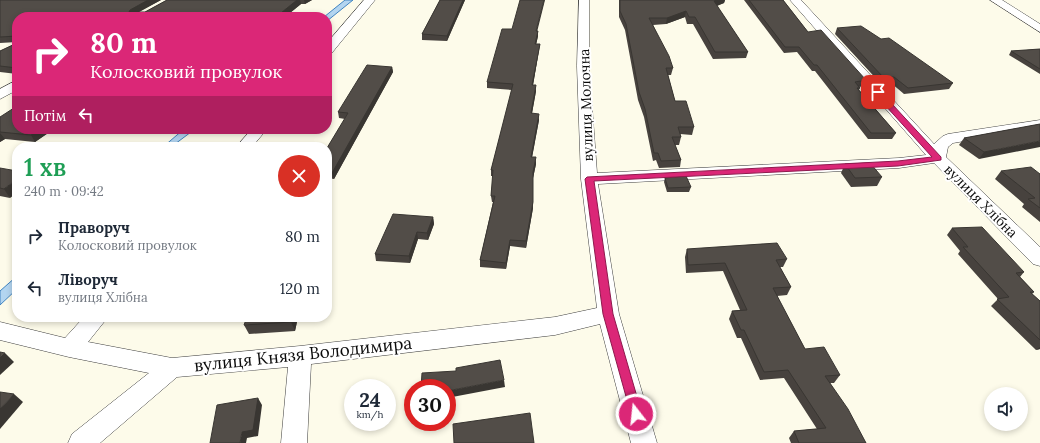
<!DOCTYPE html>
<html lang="uk">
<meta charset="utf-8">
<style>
body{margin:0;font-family:Lora,serif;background:#f2f2f3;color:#1f2937;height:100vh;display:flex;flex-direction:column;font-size:15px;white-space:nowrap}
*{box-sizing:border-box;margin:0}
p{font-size:13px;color:#747a83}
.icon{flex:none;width:22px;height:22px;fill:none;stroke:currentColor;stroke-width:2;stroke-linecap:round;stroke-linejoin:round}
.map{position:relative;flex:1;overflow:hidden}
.details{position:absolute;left:12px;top:142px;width:320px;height:180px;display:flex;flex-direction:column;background:#fff;border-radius:16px;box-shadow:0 2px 6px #0003}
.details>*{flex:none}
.top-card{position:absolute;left:12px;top:12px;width:320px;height:122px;border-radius:16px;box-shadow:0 2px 6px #0003;background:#db2777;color:#fff;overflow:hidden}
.controls{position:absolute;left:984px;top:387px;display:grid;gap:8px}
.controls a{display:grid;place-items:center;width:44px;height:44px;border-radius:50%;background:#fff;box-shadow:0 2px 6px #0003;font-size:20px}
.speed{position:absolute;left:344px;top:379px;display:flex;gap:8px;font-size:20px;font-weight:700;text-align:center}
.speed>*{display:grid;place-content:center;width:52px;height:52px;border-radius:50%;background:#fff;box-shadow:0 2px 6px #0003;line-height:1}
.speed small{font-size:10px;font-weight:400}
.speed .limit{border:6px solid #d22;background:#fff;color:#111}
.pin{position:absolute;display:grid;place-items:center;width:34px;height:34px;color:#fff;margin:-17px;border-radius:8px;box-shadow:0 2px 6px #0006}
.me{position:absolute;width:44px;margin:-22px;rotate:344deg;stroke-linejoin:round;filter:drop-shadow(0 0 3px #0008)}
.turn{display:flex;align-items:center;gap:14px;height:84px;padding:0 12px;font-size:18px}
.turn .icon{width:52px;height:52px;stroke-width:2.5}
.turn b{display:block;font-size:28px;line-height:34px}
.then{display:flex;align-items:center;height:38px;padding:0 12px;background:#0003;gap:8px;font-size:15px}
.round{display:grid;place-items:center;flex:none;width:42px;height:42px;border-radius:21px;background:#f2f2f3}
.overview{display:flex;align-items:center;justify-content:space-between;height:68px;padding:0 12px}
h1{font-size:24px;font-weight:600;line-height:30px;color:#1e9e55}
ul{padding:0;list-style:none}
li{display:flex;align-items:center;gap:12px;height:52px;padding:0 12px}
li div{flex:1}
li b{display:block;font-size:15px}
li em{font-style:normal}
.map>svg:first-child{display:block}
</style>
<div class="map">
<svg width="1040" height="443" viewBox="0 0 1040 443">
<rect width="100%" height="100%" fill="#fdfbea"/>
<!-- water -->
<g fill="#b3d5f0" stroke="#4084c1">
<polygon points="345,0 353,0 327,21 327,17 324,17"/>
<polygon points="184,129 195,129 171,147 163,147"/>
<polygon points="17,276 17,289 0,305 0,291"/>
</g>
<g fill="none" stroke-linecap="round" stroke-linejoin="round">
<defs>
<g id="minor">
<polygon points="364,0 375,0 331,54 327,55 327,43"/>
<polygon points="579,0 589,0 589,66 597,173 899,158 926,155 790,0 801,0 934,144 943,136 948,134 1040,120 1040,128 953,143 948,147 946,157 1040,247 1040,266 1033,264 934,163 899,168 598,184 619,314 657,443 631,443 600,324 555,335 311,364 307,443 281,443 288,367 177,377 100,443 68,443 72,434 149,373 69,357 0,340 0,322 65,338 84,317 108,317 88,342 172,358 300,346 555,317 597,308 581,179 577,66"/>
<polygon points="990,0 1002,0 1040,24 1040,32"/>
<polygon points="17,80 17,90 0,99 0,89"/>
<polygon points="252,129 267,129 252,147 236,147"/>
</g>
</defs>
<!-- minor casing -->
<use href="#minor" stroke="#3e3e3e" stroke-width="1"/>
<!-- minor -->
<use href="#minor" fill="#fff" fill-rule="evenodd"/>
</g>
<!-- wall -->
<g fill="#47423e">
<polygon points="0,0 161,0 138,12 145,12 167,0 312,0 305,4 301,4 285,17 17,17 17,42 0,43"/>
<polygon points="440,0 465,0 447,41 422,40 422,34"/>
<polygon points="619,0 725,0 724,3 717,6 748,52 746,58 713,59 693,24 687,24 685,17 666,24 653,25 673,68 671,75 668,75 675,101 694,127 692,135 680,134 681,137 679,145 675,145 681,160 680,167 659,168 656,160 653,161 644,117 638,100 625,30 619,17"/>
<polygon points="744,0 783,0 808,32 866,80 864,86 859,87 860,88 859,90 896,133 892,139 868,139 815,71 812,71 797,52 784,53"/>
<polygon points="837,28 881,39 953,83 949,89 904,94 891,83 881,84 835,34"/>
<polygon points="538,31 538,36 536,44 540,44 539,50 533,85 536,91 532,113 539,120 532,157 536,164 533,178 533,208 526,248 510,246 506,269 480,267 480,260 493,202 492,202 491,196 493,176 491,176 491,170 512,90 487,88 487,82"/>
<polygon points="17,43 17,74 0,72 0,51"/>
<polygon points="1040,49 1040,74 1009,55 1011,51"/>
<polygon points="392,67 393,72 334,179 327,178 327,148 345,119 339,118 338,112"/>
<polygon points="0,117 54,129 35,142 5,139 0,142"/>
<polygon points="1040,124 979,159 959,145 964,138"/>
<polygon points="845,164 882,177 877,186 851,187 841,173"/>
<polygon points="0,168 10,198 0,196"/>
<polygon points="1001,171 1040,174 1040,222 1022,207 1024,204 995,179"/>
<polygon points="665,178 691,187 689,192 667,192 664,182"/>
<polygon points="433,217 434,224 428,240 418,239 410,263 376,261 375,254"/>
<polygon points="952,228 1024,272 1020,277 1034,292 1032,294 1040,301 1040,349 1036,350 991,306 998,299 958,254 960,251 947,235"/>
<polygon points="687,249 787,259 783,267 780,267 791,287 787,295 777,296 805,349 840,375 834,383 830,383 866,443 791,443 789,438 794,431 817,429 784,378 760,380 741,338 737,338 729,319 732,311 740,310 723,271 686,273 685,257"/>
<polygon points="298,317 295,331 249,334 244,325"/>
</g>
<!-- shaded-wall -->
<g fill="#393632">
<polygon points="148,0 161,0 132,16 129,12 130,10"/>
<polygon points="297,0 300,0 301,4 285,17 276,17"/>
<polygon points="304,0 312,0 305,4"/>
<polygon points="463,0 465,0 447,41 447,36"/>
<polygon points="544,0 545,0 536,36 536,31"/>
<polygon points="717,0 725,0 724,3 713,7 714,1"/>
<polygon points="686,11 685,17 666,24 667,18"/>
<polygon points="538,31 538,36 535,50 535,44"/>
<polygon points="540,44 539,50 532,91 532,85"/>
<polygon points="392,67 393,72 334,179 332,173"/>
<polygon points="536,85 536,91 531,119 531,113"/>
<polygon points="539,114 539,120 531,163 531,157"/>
<polygon points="39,129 54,129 35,142 31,135"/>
<polygon points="0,133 5,139 0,142"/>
<polygon points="1040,141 1040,147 979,159 984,152"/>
<polygon points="536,157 536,164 533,178 533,172"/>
<polygon points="17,179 17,193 10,198 4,189"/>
<polygon points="533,202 533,208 526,248 526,241"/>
<polygon points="433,217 434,224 428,240 427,233"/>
<polygon points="417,232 418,239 410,263 409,256"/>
<polygon points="510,240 510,246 506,269 506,263"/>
<polygon points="293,317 298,317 295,331 291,322"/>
<polygon points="1040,347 1040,349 1036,350"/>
<polygon points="5,353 14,362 0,375 0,358"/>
<polygon points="504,380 505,387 447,398 447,391"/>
<polygon points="14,394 23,402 0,429 0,409"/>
<polygon points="258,398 262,405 258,436 247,438 246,443 240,443 242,432"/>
</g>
<!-- building -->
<g fill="#524d48" stroke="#393632">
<polygon points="0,0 148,0 130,10 129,12 145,12 167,0 297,0 276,17 17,17 17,36 0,37"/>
<polygon points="440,0 463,0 447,36 422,34"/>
<polygon points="520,0 544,0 536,31 538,31 535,44 540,44 532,85 536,85 531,113 539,114 531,157 536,157 533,172 533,202 526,241 510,240 506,263 480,260 495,196 491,196 493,170 491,170 513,84 487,82 502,29 512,29"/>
<polygon points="620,0 717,0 714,1 748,52 715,52 695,17 689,17 686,11 667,18 649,18 669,56 673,68 666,68 675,101 686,101 694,127 678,127 681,137 672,137 681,160 661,161 658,153 654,153 645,109 639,92 626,24 620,11"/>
<polygon points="749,0 783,0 808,32 821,30 866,80 855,82 860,88 857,88 896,133 871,133 817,65 814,65 799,47 785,47"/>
<polygon points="861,26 881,39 889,38 953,83 908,88 894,77 884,78 837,28"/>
<polygon points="17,43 17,68 0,66 0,51"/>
<polygon points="1040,49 1040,69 1011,51"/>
<polygon points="367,65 392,67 332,173 327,173 327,148 348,113 338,112"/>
<polygon points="17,106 17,129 39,129 31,135 0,132 0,117"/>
<polygon points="1040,124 1040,141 984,152 964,138"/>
<polygon points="870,163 882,177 855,178 845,164"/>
<polygon points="1031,167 1040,174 1040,208 1028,199 1035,198 1001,171"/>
<polygon points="0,168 17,171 17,179 4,189 0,188"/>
<polygon points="686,176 691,187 668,188 665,178"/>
<polygon points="393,214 433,217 427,233 417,232 409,256 375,254"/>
<polygon points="982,227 1024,272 1016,273 1034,292 1030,292 1040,301 1040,340 997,299 1009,297 963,247 968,247 952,228"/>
<polygon points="777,243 787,259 776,260 791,287 773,288 805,349 824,347 840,375 825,376 848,409 866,443 799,443 794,431 826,428 788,370 764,372 744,330 741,330 732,311 747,310 725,263 688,265 687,249"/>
<polygon points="247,317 293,317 291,322 244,325"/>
<polygon points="0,352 5,353 0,358"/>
<polygon points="500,360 504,380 447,391 447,388 421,388 422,373 456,371 456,368"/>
<polygon points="0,392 14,394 0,409"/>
<polygon points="258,398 253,430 242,432 240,443 210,443 217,405"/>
<polygon points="530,413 534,443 454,443 453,424"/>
</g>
<!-- route -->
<polygon fill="#db2777" stroke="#8e194d" points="875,91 880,91 941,157 941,160 898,166 594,181 613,314 642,414 641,418 636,420 632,418 603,314 585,179 587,177 898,161 932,157 875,94"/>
<g text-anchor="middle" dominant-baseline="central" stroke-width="4" stroke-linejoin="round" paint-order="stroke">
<!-- street labels -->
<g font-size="14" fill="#0b0b0b" stroke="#fff">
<text transform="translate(586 105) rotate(-92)">вулиця Молочна</text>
<text transform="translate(981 201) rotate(45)">вулиця Хлібна</text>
</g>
<!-- near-street labels -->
<g font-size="17" fill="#0b0b0b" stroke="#fff">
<text transform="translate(303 354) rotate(-6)">вулиця Князя Володимира</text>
</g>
</g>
</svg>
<div class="controls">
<a><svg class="icon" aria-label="sound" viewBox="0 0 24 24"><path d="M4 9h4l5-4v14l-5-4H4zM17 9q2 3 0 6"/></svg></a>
</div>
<div class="speed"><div>24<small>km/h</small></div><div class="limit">30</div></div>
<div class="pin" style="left:878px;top:92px;background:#d93025"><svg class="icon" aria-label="arrive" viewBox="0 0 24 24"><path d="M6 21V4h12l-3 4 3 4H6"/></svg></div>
<svg class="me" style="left:636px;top:414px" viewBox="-20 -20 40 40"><circle r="17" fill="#db2777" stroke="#fff" stroke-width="3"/><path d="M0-11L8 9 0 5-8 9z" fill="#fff"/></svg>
<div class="top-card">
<div class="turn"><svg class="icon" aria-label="right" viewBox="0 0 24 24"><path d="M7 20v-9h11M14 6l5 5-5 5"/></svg><div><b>80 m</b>Колосковий провулок</div></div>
<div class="then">Потім<svg class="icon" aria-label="left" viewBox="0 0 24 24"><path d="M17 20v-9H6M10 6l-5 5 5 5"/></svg></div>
</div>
<section class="details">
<div class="overview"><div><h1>1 хв</h1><p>240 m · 09:42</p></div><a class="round" style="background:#d93025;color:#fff"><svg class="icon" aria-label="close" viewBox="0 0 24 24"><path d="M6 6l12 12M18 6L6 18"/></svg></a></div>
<ul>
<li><svg class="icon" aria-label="right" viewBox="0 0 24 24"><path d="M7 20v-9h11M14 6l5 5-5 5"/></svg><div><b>Праворуч</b><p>Колосковий провулок</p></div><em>80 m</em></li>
<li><svg class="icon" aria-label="left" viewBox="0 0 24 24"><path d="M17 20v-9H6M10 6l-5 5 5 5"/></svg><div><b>Ліворуч</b><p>вулиця Хлібна</p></div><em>120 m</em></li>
</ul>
</section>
</div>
